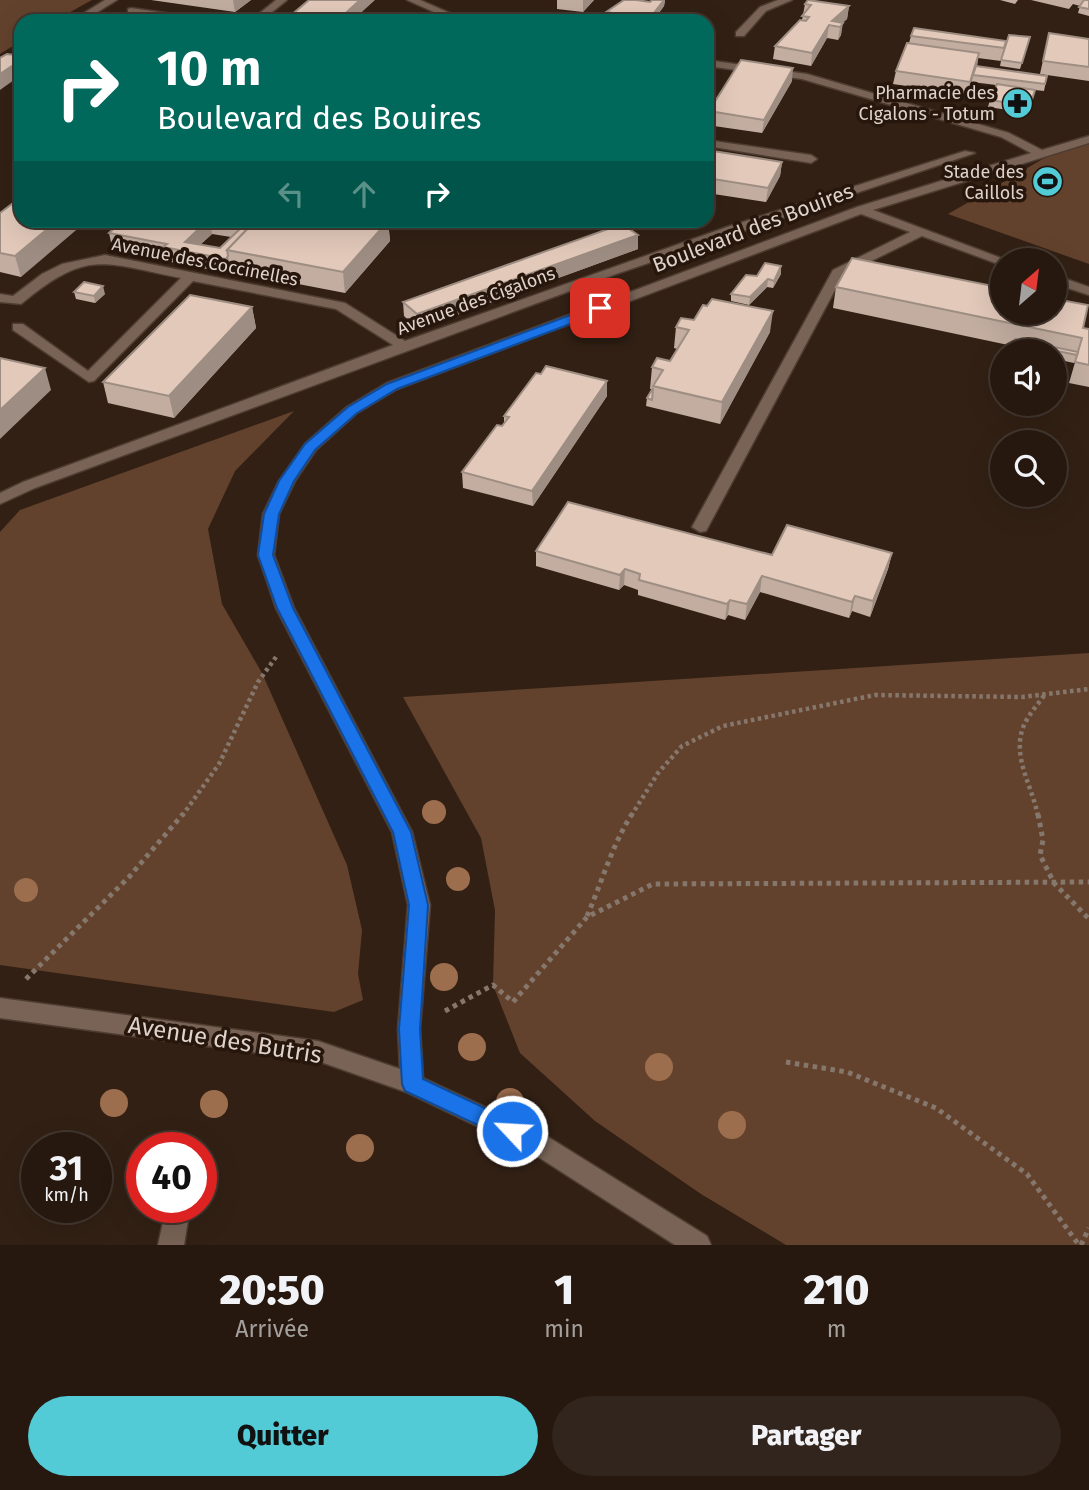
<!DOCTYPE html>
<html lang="fr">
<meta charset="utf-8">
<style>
body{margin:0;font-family:"Fira Sans",sans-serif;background:#32251d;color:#f1f3f6;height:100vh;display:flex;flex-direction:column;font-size:26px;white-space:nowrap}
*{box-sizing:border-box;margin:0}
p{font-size:23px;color:#a4a09e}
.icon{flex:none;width:38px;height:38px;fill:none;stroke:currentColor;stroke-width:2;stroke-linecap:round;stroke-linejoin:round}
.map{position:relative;height:1245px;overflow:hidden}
.drawer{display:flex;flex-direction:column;background:#26180f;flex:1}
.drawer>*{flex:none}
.guide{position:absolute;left:14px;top:14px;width:700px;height:214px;border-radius:21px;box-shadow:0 7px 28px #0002,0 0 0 2px #42372f;background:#00695c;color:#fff;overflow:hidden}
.needle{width:46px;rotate:28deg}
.controls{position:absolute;left:990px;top:248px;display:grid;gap:14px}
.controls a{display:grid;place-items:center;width:77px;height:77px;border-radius:50%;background:#26180f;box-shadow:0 7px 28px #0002,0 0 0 2px #42372f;font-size:35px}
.speed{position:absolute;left:21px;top:1132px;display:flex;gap:14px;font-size:35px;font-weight:700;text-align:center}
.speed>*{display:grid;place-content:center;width:91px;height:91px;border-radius:50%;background:#26180f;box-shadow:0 7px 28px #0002,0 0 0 2px #42372f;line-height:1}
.speed small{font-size:18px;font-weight:400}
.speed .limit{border:10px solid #d22;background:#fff;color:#111}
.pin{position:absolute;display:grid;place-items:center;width:60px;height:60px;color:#fff;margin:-30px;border-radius:14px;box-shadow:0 4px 10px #0006}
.me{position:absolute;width:77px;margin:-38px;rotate:295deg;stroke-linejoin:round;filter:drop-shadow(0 0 5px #0008)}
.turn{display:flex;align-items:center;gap:24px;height:147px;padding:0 28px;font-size:32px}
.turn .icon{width:91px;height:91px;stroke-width:2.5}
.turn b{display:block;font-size:49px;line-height:60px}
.lanes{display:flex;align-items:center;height:66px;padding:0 28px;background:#0003;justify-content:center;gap:35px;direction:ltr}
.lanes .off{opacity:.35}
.eta{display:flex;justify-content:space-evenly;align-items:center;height:119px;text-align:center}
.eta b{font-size:42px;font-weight:800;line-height:49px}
.primary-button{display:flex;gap:14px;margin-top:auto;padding:14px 28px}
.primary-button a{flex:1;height:80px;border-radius:42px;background:#52cbd7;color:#111;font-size:28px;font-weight:800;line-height:80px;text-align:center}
.primary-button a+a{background:#32251d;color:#f1f3f6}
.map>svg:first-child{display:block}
</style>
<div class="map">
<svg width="1089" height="1245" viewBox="0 0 1089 1245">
<rect width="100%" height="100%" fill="#322014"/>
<!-- green -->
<g fill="#63422d">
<polygon points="0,0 92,0 54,21 21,21 21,41 0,54"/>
<polygon points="1089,138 1089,264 948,214 1060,149"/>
<polygon points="294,411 235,471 208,529 222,604 262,673 347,865 362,930 358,974 363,1000 334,1012 0,965 0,532 20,510"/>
<polygon points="1089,653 1089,1245 786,1245 701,1194 595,1121 520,1053 493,985 495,910 481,838 403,697"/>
</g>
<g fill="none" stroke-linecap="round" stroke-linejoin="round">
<defs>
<g id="minor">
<polygon points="105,0 117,0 83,21 71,21"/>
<polygon points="276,0 287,0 261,21 250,21"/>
<polygon points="407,0 420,0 468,21 454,21"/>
<polygon points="778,0 792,0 766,11 744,36 736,36 736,32 760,7"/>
<polygon points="131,8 200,18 205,21 179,21 128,13 128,9"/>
<polygon points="21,50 21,57 0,69 0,61"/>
<polygon points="707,60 807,74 1009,133 1042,150 1089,136 1089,143 873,210 1009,261 1003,261 1003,265 998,264 922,236 843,275 706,531 700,532 692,527 833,270 910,232 861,214 397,389 357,413 316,450 295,481 279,514 274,555 294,608 412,832 430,905 420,1029 423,1078 545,1135 707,1236 711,1245 675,1245 529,1151 406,1092 318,1061 0,1018 0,998 318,1041 400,1069 398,1029 408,905 392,832 276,608 258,555 263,514 279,481 305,444 347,407 387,383 857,207 1031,153 1001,137 802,79 707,66"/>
<polygon points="707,140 811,155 817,159 811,163 707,146"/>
<path d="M965 151 975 153 619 273 35 488 0 504V493L23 482 393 345 336 309 193 281 94 381 89 382 13 330V324H23L88 371 181 278C102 262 87 249 21 304L0 302V294L13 296 42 274 62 264 105 255 345 303 405 341 727 227Z"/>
<polygon points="1055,275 1089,287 1089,295 1055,284"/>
<polygon points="166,1208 190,1208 184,1245 158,1245"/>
</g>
</defs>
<!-- minor casing -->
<use href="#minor" stroke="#4e3c31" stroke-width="3"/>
<!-- path-far1 -->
<g stroke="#86776d" stroke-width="4.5" stroke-dasharray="3.5 3.5" stroke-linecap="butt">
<polyline points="182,816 219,764 258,682 276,657"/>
<polyline points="631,816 658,773 682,746 723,726 875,695 1022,697 1089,689"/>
<path d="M1038 816C1032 785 1011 756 1024 725 1029 714 1039 703 1046 693"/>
</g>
<!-- path -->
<g stroke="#86776d" stroke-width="5" stroke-dasharray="4.5 4.5" stroke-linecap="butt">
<polyline points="1038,814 1043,840 1040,855 1054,883 1089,919"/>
<path d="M587 916C602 882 612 845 632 814"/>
<polyline points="26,979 129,877 183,814"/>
<polyline points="445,1011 493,985 513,1002 587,917 653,884 1089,882"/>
<polyline points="786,1062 847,1072 936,1108 1027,1174 1079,1245"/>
<polyline points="1081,1245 1089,1228"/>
</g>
<!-- minor -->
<use href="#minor" fill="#786356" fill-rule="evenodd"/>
</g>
<!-- trees -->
<g fill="#9d6e4e">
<circle cx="434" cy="812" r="12"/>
<circle cx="458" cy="879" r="12"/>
<circle cx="26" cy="890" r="12"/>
<circle cx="444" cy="977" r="14"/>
<circle cx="472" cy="1047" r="14"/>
<circle cx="659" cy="1067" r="14"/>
<circle cx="510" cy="1102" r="14"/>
<circle cx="114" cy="1103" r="14"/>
<circle cx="214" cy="1104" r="14"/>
<circle cx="732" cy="1125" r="14"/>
<circle cx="360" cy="1148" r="14"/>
</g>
<!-- wall -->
<g fill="#c2ada0" fill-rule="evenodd">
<polygon points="151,0 251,0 235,12"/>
<polygon points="557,0 594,0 583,12 557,9"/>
<polygon points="665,0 664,6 653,21 625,21 606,18 606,12 650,2"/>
<polygon points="1000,0 1018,0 1015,4"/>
<polygon points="1031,0 1089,0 1089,16 1078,13 1080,6 1073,4 1069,9"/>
<polygon points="805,4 849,6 847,19 842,23 841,35 838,40 827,38 811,66 773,59 775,46 802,20"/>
<polygon points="1049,33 1089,39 1089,81 1040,74"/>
<polygon points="911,36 1006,41 1030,37 1020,69 1000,66 1001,61 978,58 977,66 1047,76 1044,91 1035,90 1029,113 988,107 990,100 996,85 972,82 972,79 967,95 893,84 896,71 909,43"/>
<polygon points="792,81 762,133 707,125 709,111"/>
<polygon points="707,150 782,162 780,176 766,202 707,193"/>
<polygon points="21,197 21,277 0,272 0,213"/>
<path d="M123 220 388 221 390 241 345 293 231 271 228 273 166 261 165 258 112 247 109 233ZM212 234 231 237 220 248 200 245Z"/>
<polygon points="638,235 638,249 418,329 404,316 403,302"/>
<polygon points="781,274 773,288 767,287 749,305 731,301 731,294"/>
<polygon points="836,287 1089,329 1089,387 1069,383 1076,359 1074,363 1055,359 1055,352 1022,352 1012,350 1013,346 833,308"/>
<polygon points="74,292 105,294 95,303 76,299"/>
<polygon points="252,307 256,328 174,418 108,403 103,382"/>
<polygon points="676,327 770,332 720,424 646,406 647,398 652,389 650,389 652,367 670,361 677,349 674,348"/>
<polygon points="541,374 607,396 533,506 463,488 462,472 504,423 504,416"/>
<polygon points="536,551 772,555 892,553 888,569 870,617 852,611 849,618 760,592 745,620 728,615 725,620 638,595 638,590 624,585 619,590 536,566"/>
</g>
<!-- shaded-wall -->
<g fill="#9e8d82">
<polygon points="233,0 251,0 235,12"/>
<polygon points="360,0 375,0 352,21 337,21"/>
<polygon points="583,0 594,0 583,12"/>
<polygon points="665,0 664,6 653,21 650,21 650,18"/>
<polygon points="849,6 847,19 838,27 832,21"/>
<polygon points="843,23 841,35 838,40 840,27"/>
<polygon points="829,25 827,38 811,66 812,53"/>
<polygon points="979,53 977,66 967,95 970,82"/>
<polygon points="21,60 21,75 0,90 0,74"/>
<polygon points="793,68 792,81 762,133 764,120"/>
<polygon points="782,162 780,176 766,202 768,188"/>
<polygon points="58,220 88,220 21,277 15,256"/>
<polygon points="208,220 210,220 212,234 192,252 185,242"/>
<polygon points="388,221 390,241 345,293 343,272"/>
<polygon points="638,235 638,249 418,329 417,314"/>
<polygon points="228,256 230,271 228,273 226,259"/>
<polygon points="781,266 781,274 773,288 774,281"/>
<polygon points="768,279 767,287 749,305 750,297"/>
<polygon points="103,286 105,294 95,303 94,296"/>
<polygon points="252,307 256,328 174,418 169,396"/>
<polygon points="773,311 770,332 720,424 722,402"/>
<polygon points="45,368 51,390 0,439 0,410"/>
<polygon points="607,381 607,396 533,506 532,491"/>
<polygon points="892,553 888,569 870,617 873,601"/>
<polygon points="625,569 624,585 619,590 620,575"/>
<polygon points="762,576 760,592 745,620 747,604"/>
<polygon points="855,596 852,611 849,618 852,602"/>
<polygon points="730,600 728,615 725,620 727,604"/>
</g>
<!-- building -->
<g fill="#e2c9ba" stroke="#9e8d82" stroke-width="2">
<polygon points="309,0 360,0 337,21 284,21"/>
<polygon points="624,0 636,0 650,2 652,0 664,0 650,18 606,12"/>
<polygon points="808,0 849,6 832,21 843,23 840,27 829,25 812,53 775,46 800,20 806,21 809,17 802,16 811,5 805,4"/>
<polygon points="1084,0 1089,0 1089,9 1079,7"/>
<polygon points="108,14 152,21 97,21"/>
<polygon points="914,28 1006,41 1004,48 911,36"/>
<polygon points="1049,33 1089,39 1089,67 1043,61"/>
<polygon points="1009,35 1030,37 1022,63 1001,60"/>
<polygon points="907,43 979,53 970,82 896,71"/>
<polygon points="7,54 21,56 21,60 0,74 0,58"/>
<polygon points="741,60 793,68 764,120 709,111"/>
<polygon points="976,66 1047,76 1045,84 973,75"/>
<polygon points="997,84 1035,90 1030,106 990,100"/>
<polygon points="707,150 782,162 768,188 707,178"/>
<polygon points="21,197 21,220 58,220 15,256 0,253 0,213"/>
<polygon points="123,220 208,220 185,242 220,248 243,226 216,220 255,221 227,250 228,256 226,259 163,247 167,244 109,233"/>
<polygon points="256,220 387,220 388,221 343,272 227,250"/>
<polygon points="622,224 638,235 417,314 403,302"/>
<polygon points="852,258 1003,288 1003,313 1055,313 1055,299 1088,305 1083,328 1089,329 1089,365 1075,362 1082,338 836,287"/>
<polygon points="765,263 781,266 774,281 768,279 750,297 731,294 746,275 757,276"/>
<polygon points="84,282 103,286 94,296 74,292"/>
<polygon points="190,295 252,307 169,396 103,382"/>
<polygon points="712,299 773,311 722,402 653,386 663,370 652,367 657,358 670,361 689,330 676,327 681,318 694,320 703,305 707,306"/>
<polygon points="1015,339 1078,352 1077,355 1014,342"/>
<polygon points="0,358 45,368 0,410"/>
<polygon points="546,366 607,381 532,491 462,472 497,425 502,426 509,417 504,416 536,373 541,374"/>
<polygon points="653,388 652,400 647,398"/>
<polygon points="568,502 772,555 787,525 892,553 873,601 855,596 852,602 762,576 747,604 730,600 727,604 639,580 640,574 625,569 620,575 536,551"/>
</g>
<!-- route -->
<polygon fill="#1a73e8" stroke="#114b97" stroke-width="2" points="600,304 605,305 605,311 397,389 357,413 315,450 294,481 279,514 273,555 293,608 411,832 428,905 420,1029 423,1079 519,1124 523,1131 519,1138 512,1141 405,1091 402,1084 399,1029 409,905 393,832 277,608 258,555 264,514 279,481 305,444 348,407 387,384"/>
<!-- icons -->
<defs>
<symbol id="pharmacy-disc" viewBox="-11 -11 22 22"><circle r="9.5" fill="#52cbd7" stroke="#27160b"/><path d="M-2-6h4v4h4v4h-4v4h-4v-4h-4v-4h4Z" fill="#111"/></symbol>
<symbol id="stadium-disc" viewBox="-11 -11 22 22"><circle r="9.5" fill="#52cbd7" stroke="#27160b"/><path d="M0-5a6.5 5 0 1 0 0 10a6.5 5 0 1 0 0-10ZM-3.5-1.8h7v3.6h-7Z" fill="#111"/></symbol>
</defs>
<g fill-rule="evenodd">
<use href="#pharmacy-disc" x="1000" y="86" width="35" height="35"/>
<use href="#stadium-disc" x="1030" y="164" width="35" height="35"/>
</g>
<g text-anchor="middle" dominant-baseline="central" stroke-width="7" stroke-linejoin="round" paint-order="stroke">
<!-- far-poi labels -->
<g font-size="18" fill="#dfd2cb" stroke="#27160b" text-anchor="end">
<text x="995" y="93">Pharmacie des<tspan x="995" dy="21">Cigalons - Totum</tspan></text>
<text x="1024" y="172">Stade des<tspan x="1024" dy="21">Caillols</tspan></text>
</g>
<!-- far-street labels -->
<g font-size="18" fill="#dfd2cb" stroke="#27160b">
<text transform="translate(205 262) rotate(11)">Avenue des Coccinelles</text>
<text transform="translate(476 301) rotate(-20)">Avenue des Cigalons</text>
</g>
<!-- street labels -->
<g font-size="21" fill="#dfd2cb" stroke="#27160b">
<text transform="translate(753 228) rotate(-21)">Boulevard des Bouires</text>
</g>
<!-- near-street labels -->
<g font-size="24" fill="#dfd2cb" stroke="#27160b">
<text transform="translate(225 1040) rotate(9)">Avenue des Butris</text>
</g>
</g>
</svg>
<div class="controls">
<a><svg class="needle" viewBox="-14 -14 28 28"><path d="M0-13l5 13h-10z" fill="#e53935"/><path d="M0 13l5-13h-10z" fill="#a4a09e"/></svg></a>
<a><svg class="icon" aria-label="sound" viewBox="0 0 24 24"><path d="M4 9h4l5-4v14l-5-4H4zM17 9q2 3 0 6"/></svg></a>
<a><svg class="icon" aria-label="search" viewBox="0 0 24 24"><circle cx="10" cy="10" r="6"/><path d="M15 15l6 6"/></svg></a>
</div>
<div class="speed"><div>31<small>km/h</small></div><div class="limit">40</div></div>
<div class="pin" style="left:600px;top:308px;background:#d93025"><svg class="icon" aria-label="arrive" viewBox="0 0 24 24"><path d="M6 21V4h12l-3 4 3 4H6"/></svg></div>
<svg class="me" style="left:512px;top:1131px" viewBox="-20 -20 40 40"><circle r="17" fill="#1a73e8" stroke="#fff" stroke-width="3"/><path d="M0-11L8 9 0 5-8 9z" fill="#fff"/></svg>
<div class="guide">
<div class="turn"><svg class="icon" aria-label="right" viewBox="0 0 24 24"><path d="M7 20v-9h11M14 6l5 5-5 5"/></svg><div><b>10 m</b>Boulevard des Bouires</div></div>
<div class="lanes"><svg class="icon off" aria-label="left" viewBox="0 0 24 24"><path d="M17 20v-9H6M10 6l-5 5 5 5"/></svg><svg class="icon off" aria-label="ahead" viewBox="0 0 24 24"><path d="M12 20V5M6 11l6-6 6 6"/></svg><svg class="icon" aria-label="right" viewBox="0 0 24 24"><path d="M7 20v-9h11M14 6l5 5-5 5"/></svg></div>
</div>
</div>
<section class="drawer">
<div class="eta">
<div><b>20:50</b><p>Arrivée</p></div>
<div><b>1</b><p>min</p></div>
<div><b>210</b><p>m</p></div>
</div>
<div class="primary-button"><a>Quitter</a><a>Partager</a></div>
</section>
